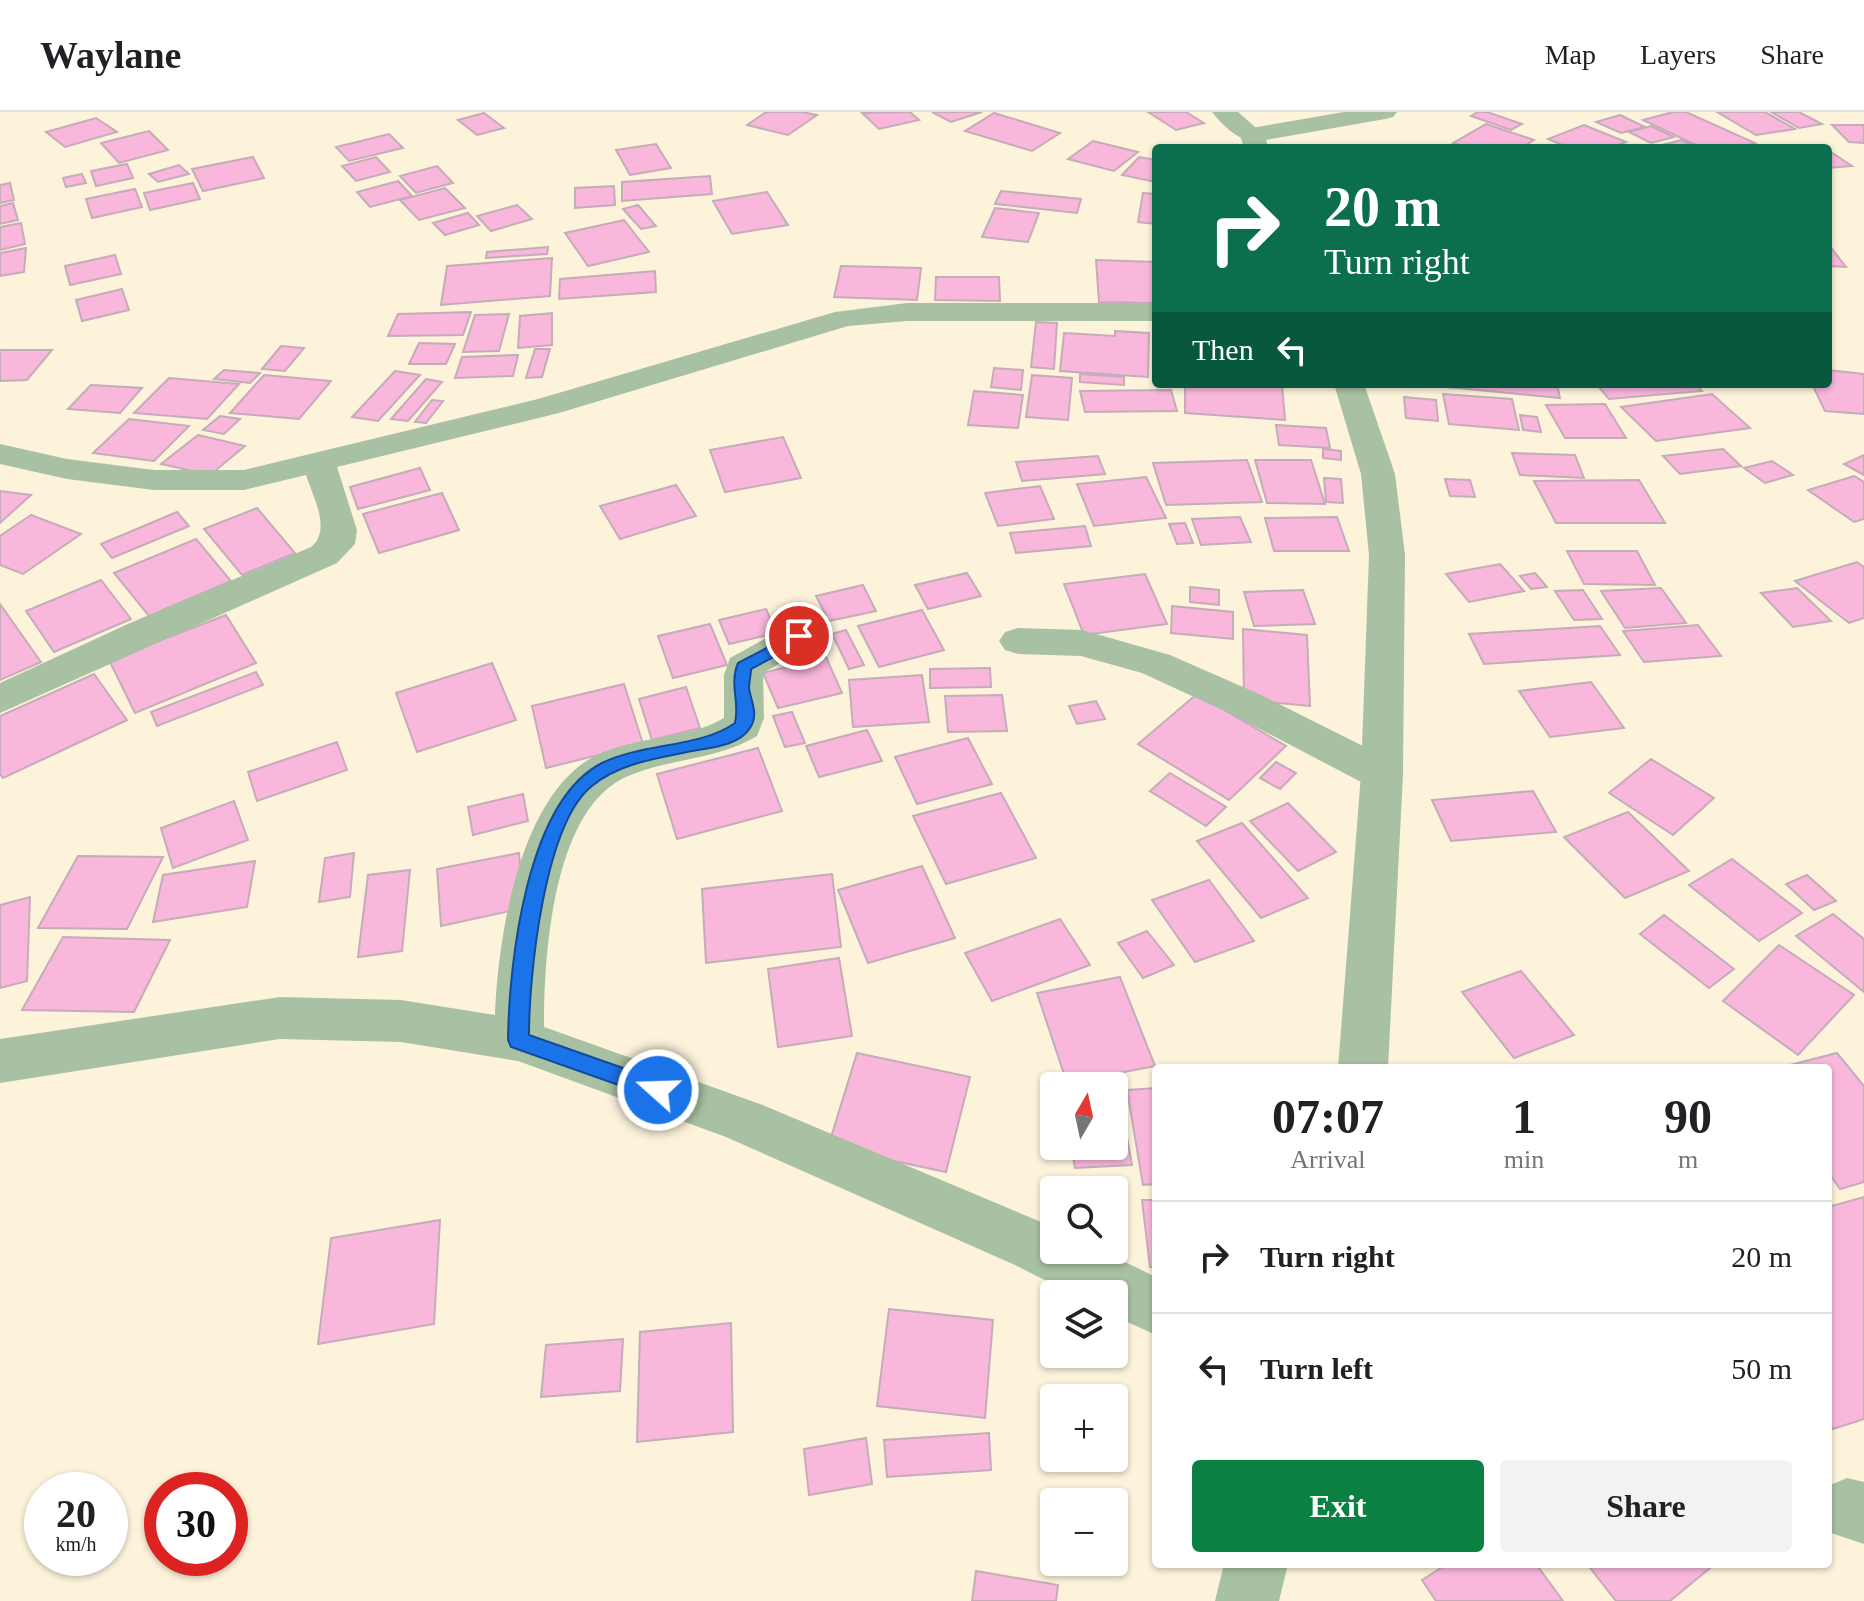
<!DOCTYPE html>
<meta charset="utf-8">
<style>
body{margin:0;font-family:Georgia,serif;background:#f2f2f2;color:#202124;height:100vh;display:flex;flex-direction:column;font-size:30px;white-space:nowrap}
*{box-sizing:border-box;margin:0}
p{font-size:26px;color:#757577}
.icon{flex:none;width:44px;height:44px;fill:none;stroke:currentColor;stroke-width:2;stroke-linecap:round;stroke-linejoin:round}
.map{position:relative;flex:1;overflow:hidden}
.panel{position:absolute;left:1152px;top:952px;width:680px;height:504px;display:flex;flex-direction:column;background:#fff;border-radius:8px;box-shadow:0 2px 6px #0004}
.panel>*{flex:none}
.top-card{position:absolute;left:1152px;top:32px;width:680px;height:244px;border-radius:8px;box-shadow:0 2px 6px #0004;background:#0b6e4f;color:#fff;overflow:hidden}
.needle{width:52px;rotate:9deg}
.tools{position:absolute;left:1040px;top:960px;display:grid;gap:16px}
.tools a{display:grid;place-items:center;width:88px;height:88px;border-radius:8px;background:#fff;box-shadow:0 2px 6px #0004;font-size:40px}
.speed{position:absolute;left:24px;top:1360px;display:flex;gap:16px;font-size:40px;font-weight:700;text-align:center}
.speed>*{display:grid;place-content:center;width:104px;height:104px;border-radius:50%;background:#fff;box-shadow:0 2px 6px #0004;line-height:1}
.speed small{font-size:20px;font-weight:400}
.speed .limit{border:12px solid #d22;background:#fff;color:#111}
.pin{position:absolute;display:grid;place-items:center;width:68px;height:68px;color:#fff;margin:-34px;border:4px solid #fff;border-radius:50%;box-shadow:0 2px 8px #0007}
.me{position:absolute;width:88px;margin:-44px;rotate:290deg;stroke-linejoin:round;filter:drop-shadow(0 0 6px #0008)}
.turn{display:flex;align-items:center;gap:28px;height:168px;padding:0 40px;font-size:36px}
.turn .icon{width:104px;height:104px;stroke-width:2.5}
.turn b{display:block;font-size:56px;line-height:68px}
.then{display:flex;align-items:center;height:76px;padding:0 40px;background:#0003;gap:16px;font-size:30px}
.eta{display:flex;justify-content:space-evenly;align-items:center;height:136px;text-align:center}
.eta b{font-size:48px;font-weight:700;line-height:56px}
.action{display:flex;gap:16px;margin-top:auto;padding:16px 40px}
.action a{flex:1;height:92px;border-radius:8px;background:#0b8043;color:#fff;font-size:32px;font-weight:700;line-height:92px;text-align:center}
.action a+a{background:#f2f2f2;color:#202124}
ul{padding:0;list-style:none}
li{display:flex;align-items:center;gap:24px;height:112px;padding:0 40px;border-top:2px solid #e0e0e0}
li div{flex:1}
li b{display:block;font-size:30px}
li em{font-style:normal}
header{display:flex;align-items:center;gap:48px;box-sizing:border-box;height:112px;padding:0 40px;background:#fff;border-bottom:2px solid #e0e0e0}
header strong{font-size:38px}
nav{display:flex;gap:44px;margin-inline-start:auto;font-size:28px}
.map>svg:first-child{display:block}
</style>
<header>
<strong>Waylane</strong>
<nav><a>Map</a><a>Layers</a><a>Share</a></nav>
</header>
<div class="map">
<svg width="1864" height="1489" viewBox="0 0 1864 1489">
<rect width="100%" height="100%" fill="#fdf3db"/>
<!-- building -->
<g fill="#f9b7dc" stroke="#c5acb9" stroke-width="2">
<polygon points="766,0 802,0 817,3 788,23 747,13"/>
<polygon points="910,0 919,8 879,17 862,1"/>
<polygon points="932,0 982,0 951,10"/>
<polygon points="1148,0 1186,0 1204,11 1176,18"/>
<polygon points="1478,0 1487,0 1522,12 1511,18 1471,4"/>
<polygon points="1673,0 1686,0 1755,31 1739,36 1702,36 1643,8"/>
<polygon points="1717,0 1765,0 1795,17 1756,23"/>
<polygon points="1771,0 1799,0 1822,12 1799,16"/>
<polygon points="484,1 504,16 477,23 458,8"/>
<polygon points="994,1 1060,21 1032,39 965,19"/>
<polygon points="1620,3 1645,15 1621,21 1596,10"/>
<polygon points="96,6 117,20 65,35 46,20"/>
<polygon points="1486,12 1534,28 1521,36 1468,36 1453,31"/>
<polygon points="1584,13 1626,30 1610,36 1569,36 1548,27"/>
<polygon points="1832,13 1864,13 1864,31 1849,30"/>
<polygon points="1651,14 1674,25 1651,31 1629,20"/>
<polygon points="149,19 168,38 119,51 101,31"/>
<polygon points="389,22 403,36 349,49 336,35"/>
<polygon points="1681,28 1698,36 1658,34"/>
<polygon points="1093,29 1138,40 1114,59 1068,47"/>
<polygon points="656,32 671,56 630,63 616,38"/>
<polygon points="1828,38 1852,54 1828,56"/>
<polygon points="253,45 264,66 203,79 192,57"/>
<polygon points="376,45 390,60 356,69 342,54"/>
<polygon points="1139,45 1156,48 1156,70 1122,63"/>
<polygon points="127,52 133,66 96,74 91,59"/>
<polygon points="179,53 189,62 158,70 149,62"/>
<polygon points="437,54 453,71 416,81 400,64"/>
<polygon points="82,62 86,71 66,75 63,66"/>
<polygon points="710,64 712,82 622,89 622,70"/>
<polygon points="398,69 412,84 370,95 357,80"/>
<polygon points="10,71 14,88 0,91 0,73"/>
<polygon points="193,71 200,87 150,98 144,81"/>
<polygon points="614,74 615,93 575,96 575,76"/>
<polygon points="445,76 465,96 419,108 400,88"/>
<polygon points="135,77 142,95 92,106 86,87"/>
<polygon points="1001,79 1081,87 1077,101 995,92"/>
<polygon points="767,80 788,113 732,122 713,89"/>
<polygon points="1143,81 1156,82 1156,112 1138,110"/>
<polygon points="13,91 18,108 0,112 0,94"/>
<polygon points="517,93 532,107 491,119 477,104"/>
<polygon points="638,93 656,114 641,117 623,97"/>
<polygon points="995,96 1039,101 1028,130 982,125"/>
<polygon points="468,101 479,113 445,123 433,111"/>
<polygon points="624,108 649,140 588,154 565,121"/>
<polygon points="21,111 25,132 0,138 0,115"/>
<polygon points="1828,133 1829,133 1846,155 1828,154"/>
<polygon points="548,135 547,142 486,146 487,140"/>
<polygon points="26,136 24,160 0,164 0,141"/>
<polygon points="115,143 121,162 70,173 65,154"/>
<polygon points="552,146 550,184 441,193 447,154"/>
<polygon points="1096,148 1156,150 1156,191 1099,190"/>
<polygon points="841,154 921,156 917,188 834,185"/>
<polygon points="655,159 656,180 559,187 560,167"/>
<polygon points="936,165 999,165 1000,189 935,188"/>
<polygon points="122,177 129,198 82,209 76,188"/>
<polygon points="471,200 463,223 388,224 398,202"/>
<polygon points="552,201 552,233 518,236 520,204"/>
<polygon points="509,202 499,239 463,240 475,203"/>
<polygon points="1036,210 1057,211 1054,257 1031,255"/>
<polygon points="1115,219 1149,221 1148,265 1060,259 1064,221 1115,224"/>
<polygon points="419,231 455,232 446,252 409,252"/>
<polygon points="281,234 304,236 285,259 262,257"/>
<polygon points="535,237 550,237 542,265 526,266"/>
<polygon points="0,238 52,238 27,268 0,269"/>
<polygon points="518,243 513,264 455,266 462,245"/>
<polygon points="994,256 1023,258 1021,278 991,275"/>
<polygon points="224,258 260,261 250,271 214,267"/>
<polygon points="1828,258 1864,262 1864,302 1825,299 1812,272 1828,272"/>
<polygon points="395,259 420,263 378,309 352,305"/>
<polygon points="1080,262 1124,265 1124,273 1080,270"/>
<polygon points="264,263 331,269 299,307 230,301"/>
<polygon points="1032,263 1072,266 1068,308 1026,305"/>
<polygon points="169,266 239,272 207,307 134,301"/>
<polygon points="426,267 442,270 408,309 391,307"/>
<polygon points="1185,272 1282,272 1285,308 1185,301"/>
<polygon points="1436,272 1557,272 1560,286 1437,274"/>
<polygon points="1596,272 1695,272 1702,279 1609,287"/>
<polygon points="91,273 142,276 120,301 68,297"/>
<polygon points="1171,278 1177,299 1085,300 1080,279"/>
<polygon points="974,279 1023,283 1018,316 968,313"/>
<polygon points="1443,282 1512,287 1519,318 1449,312"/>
<polygon points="1712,282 1750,316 1656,329 1621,295"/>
<polygon points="1404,285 1436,288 1438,309 1406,306"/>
<polygon points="432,288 443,289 426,311 415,310"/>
<polygon points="1605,292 1626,326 1565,326 1546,293"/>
<polygon points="1520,303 1537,305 1541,320 1523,318"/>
<polygon points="220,304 240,307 224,322 203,318"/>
<polygon points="129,307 189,314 154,349 93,341"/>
<polygon points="1276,313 1326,316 1330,336 1279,333"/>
<polygon points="198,323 245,334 210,363 161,352"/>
<polygon points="783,325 801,366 725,380 710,338"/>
<polygon points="1323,337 1341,339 1341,348 1323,346"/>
<polygon points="1723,337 1741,354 1680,362 1663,344"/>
<polygon points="1512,341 1575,343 1584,366 1520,363"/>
<polygon points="1864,343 1864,363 1844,352"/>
<polygon points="1098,344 1105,362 1022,369 1016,350"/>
<polygon points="1247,348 1262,390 1166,393 1153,351"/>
<polygon points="1255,348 1311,348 1325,392 1267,391"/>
<polygon points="1772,349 1793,363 1765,371 1744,356"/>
<polygon points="420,356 430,378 358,397 350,375"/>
<polygon points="1854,364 1864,370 1864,407 1854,410 1808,378"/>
<polygon points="1146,365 1166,406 1094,414 1077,372"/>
<polygon points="1324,366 1341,367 1343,391 1326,390"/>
<polygon points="1445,367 1470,368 1475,385 1450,384"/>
<polygon points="1639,368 1665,411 1556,411 1534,369"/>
<polygon points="676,373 696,404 620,427 600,394"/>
<polygon points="1040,374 1054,407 998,414 985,381"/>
<polygon points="0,379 31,383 0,411"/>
<polygon points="442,381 459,418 379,441 363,402"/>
<polygon points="257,396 295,441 242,463 204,417"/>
<polygon points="177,400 189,414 112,446 101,432"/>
<polygon points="31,403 81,422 23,462 0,453 0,424"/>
<polygon points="1240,405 1251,430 1201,433 1192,407"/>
<polygon points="1337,405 1349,439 1274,439 1265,406"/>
<polygon points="1185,411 1193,431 1177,432 1169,412"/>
<polygon points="1085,414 1091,434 1016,441 1010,421"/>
<polygon points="196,427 231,469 149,504 114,461"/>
<polygon points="1567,439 1637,439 1655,473 1584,472"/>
<polygon points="1857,450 1864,455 1864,506 1849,511 1795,469"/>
<polygon points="1500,452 1524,479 1469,490 1446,462"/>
<polygon points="967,461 981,484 928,497 915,473"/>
<polygon points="1535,461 1547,475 1531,477 1520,464"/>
<polygon points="1145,462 1167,512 1084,523 1064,472"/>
<polygon points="101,468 131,507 54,540 26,499"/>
<polygon points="863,473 876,499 829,509 816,484"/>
<polygon points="1190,475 1219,478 1219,493 1190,490"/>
<polygon points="1661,476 1686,511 1625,516 1601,479"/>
<polygon points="1797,476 1831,509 1793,515 1761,481"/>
<polygon points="1303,478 1315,512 1254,514 1244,480"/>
<polygon points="1583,478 1602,507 1574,508 1555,479"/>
<polygon points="0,492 41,550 0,568"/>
<polygon points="1172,494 1233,500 1233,527 1171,521"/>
<polygon points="766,497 777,521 729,532 719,508"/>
<polygon points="922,498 944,538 879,555 858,514"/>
<polygon points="226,503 256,551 135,601 109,548"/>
<polygon points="710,512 727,553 673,566 658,524"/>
<polygon points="1698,513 1721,544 1644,550 1623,519"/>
<polygon points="1600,514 1620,543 1484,552 1469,522"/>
<polygon points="1243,517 1307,523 1310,594 1244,588"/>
<polygon points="846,518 864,553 849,557 832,522"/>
<polygon points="826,545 842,581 778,596 763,561"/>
<polygon points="492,551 516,608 417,640 396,581"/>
<polygon points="990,556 991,575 930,576 930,557"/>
<polygon points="256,560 263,573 157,614 151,600"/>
<polygon points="94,562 127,608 3,666 0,662 0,604"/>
<polygon points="922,563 929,610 853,615 849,568"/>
<polygon points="1591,570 1624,616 1550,625 1519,579"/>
<polygon points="624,572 643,632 546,656 532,594"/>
<polygon points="686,575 700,616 652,628 639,587"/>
<polygon points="1197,582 1286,634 1229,688 1138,632"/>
<polygon points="1002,583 1007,619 948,620 945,584"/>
<polygon points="1096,589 1105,607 1077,612 1069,594"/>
<polygon points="792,600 805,631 785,635 773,604"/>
<polygon points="867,618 882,649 819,665 806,634"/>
<polygon points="968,626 992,672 917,692 895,645"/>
<polygon points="337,630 347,658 257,689 248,660"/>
<polygon points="758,636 782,699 677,727 657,662"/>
<polygon points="1651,647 1714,686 1673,723 1609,681"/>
<polygon points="1276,650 1296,661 1280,677 1260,666"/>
<polygon points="1170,661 1226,695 1206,714 1150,679"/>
<polygon points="1533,679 1556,720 1451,729 1432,688"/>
<polygon points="1001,681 1036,746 946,772 913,704"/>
<polygon points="523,682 528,709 473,723 468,695"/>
<polygon points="234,689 248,728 173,756 161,716"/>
<polygon points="1288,691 1336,740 1298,759 1250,709"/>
<polygon points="1628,700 1689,759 1625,786 1564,725"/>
<polygon points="1242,711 1308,786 1261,806 1197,729"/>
<polygon points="354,741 350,785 319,790 325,746"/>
<polygon points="519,741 524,796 441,814 437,757"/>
<polygon points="78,744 163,745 127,817 38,816"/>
<polygon points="1732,747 1802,801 1759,829 1689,773"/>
<polygon points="255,749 247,795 153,810 163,763"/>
<polygon points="922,754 955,826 868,851 838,778"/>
<polygon points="410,758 402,839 358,845 368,763"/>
<polygon points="832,762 841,835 706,851 702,777"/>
<polygon points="1807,763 1836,789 1814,798 1786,772"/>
<polygon points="1209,768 1254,829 1195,850 1152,788"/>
<polygon points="30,785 27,869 0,876 0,793"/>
<polygon points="1833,802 1864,827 1864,880 1796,824"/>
<polygon points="1664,803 1734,857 1709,876 1640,822"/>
<polygon points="1060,807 1090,853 992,889 965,841"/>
<polygon points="1147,819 1174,853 1143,866 1118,831"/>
<polygon points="63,825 170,828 134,900 22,898"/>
<polygon points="1779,833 1854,883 1798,943 1723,889"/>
<polygon points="839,846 852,924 778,935 768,857"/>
<polygon points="1521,859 1574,923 1514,946 1462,880"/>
<polygon points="1120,865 1155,954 1067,971 1037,881"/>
<polygon points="857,941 970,965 946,1060 828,1035"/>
<polygon points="1837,941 1864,974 1864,1070 1840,1077 1828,1060 1828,956 1778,956"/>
<polygon points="1156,976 1156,1072 1143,1073 1127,978"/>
<polygon points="1114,981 1119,981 1132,1053 1075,1056 1071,1034 1114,1034"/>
<polygon points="1864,1085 1864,1307 1833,1317 1828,1310 1828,1095"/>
<polygon points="1142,1088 1156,1088 1156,1155 1150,1155"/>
<polygon points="440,1108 434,1212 318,1232 331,1126"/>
<polygon points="889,1197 993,1208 985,1306 877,1294"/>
<polygon points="731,1211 733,1320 637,1330 640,1220"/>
<polygon points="623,1227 620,1279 541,1285 546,1233"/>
<polygon points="989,1321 991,1358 887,1365 884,1328"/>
<polygon points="866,1326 872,1372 809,1383 804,1337"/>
<polygon points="1447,1452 1536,1452 1563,1489 1436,1489 1422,1468"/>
<polygon points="1587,1452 1715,1452 1670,1489 1616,1489"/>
<polygon points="976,1459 1058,1473 1056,1489 972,1489"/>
</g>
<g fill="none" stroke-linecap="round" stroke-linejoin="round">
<!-- minor -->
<g fill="#a8c1a2" fill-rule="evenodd">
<path d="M1212 0H1238L1264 23 1260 28C1242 33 1223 14 1212 0Z"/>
<path d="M907 191H1156V209H907L848 214 559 301 337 355 357 418 355 432 337 451 0 601V571L130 511 311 435C332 418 313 385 306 363L244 378H154L67 367 0 352V332L67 347 154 358H244L538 287 835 200Z"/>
<path d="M799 511 812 515 818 524 812 533 763 561 764 606 757 624C717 648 671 646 628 664 552 696 544 845 544 915L760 992 1053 1115 1054 1138H1100L1156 1165V1223L1114 1204V1182H1072L1015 1153 726 1025 518 949 401 930 280 927 0 971V927L280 885 401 888 495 903C498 826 519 683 595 644 636 623 685 629 724 606V563L730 546 786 515Z"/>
<polygon points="1018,516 1082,518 1170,543 1259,582 1397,651 1403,662 1397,673 1382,677 1367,673 1231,602 1142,561 1081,544 1018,542 1005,538 999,529 1005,520"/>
<polygon points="1847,1366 1864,1370 1864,1432 1828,1420 1828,1374"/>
</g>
<!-- tertiary -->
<g fill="#a8c1a2" fill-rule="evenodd">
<polygon points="1344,0 1397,0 1393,5 1385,7 1266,28 1268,36 1244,36 1240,23 1244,18 1252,16"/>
<polygon points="1334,272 1364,272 1395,362 1405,443 1403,662 1388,956 1338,956 1361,662 1369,443 1361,362"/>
<polygon points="1224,1452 1288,1452 1279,1489 1215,1489"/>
</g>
</g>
<!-- route -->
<path fill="#1a73e8" stroke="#114b97" stroke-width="2" d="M799 519 807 524 805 528 751 557C751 563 749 570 749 576 751 590 759 602 750 616 738 636 702 636 683 641 652 647 617 653 592 674 544 712 529 864 529 923L666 971 669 978 666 985 658 987 511 935 508 928C509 852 526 689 602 651 642 631 700 636 735 611 740 590 729 572 738 551Z"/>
</svg>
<div class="tools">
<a><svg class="needle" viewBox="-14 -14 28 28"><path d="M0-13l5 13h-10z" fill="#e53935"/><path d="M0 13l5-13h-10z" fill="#757577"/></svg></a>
<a><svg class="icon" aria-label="search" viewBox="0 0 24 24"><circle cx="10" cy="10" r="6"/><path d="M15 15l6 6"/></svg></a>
<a><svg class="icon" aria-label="layers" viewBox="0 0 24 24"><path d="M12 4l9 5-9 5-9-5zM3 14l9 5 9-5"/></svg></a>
<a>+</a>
<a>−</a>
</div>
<div class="speed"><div>20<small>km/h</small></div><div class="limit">30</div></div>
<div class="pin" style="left:799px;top:524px;background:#d93025"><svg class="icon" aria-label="arrive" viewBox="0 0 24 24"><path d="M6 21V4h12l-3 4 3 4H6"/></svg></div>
<svg class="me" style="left:658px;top:978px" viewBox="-20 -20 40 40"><circle r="17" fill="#1a73e8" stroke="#fff" stroke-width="3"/><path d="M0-11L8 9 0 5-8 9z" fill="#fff"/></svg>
<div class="top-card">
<div class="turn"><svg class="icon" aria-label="right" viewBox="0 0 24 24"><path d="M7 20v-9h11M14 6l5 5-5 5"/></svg><div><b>20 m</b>Turn right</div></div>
<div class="then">Then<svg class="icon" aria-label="left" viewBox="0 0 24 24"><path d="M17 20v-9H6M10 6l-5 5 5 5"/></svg></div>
</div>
<section class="panel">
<div class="eta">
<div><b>07:07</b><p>Arrival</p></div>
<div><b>1</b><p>min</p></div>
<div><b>90</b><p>m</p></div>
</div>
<ul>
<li><svg class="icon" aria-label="right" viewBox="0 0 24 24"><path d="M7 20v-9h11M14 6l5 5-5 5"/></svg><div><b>Turn right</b></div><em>20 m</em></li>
<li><svg class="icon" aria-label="left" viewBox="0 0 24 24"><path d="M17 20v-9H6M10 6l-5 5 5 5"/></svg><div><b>Turn left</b></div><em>50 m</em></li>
</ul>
<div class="action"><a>Exit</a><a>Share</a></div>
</section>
</div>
